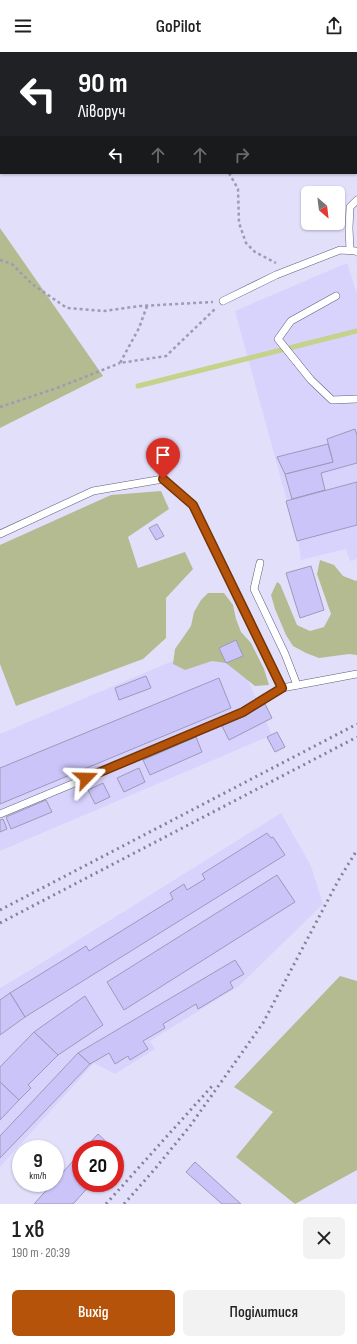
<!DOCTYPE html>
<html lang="uk">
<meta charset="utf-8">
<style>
body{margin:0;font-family:"Sofia Sans Condensed",sans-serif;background:#f2f2f2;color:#222;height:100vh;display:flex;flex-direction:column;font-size:15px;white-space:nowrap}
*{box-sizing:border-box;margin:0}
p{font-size:13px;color:#767676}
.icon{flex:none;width:22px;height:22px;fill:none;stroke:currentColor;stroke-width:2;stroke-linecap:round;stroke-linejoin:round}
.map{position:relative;height:1152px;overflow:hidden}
.drawer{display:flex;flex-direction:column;background:#fff;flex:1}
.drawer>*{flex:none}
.top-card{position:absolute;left:0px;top:0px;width:357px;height:122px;box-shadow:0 1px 3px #0004;background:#202124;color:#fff;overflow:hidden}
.needle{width:26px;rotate:152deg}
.fabs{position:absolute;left:301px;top:134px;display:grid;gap:8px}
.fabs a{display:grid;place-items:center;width:44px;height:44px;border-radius:6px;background:#fff;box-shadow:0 1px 3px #0004;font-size:20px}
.speed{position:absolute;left:12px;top:1088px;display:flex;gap:8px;font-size:20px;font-weight:700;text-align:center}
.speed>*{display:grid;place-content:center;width:52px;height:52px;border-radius:50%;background:#fff;box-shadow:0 1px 3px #0004;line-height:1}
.speed small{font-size:10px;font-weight:400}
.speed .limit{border:6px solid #d22;background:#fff;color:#111}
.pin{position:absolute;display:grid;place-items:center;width:34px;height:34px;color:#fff;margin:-41px -17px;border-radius:50% 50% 50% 0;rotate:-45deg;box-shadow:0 0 4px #0007}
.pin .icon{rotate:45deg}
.me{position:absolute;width:44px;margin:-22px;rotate:68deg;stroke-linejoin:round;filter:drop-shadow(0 0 3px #0008)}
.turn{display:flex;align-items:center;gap:14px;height:84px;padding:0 12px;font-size:18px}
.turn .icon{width:52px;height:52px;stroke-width:2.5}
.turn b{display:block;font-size:28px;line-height:34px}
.lanes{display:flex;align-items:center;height:38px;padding:0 12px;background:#0003;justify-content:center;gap:20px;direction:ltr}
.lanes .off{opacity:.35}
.round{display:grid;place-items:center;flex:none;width:42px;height:42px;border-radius:6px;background:#f2f2f2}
.overview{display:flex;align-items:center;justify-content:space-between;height:68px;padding:0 12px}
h1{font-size:24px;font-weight:600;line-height:30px}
.action{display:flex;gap:8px;margin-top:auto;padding:8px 12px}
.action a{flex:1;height:46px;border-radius:6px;background:#b45309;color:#fff;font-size:16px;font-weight:600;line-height:46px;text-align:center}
.action a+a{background:#f2f2f2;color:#222}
header{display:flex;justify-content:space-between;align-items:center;height:52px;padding:0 12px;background:#fff;font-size:18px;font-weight:600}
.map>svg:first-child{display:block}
</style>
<header><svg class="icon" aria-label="menu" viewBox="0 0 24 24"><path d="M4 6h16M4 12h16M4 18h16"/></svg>GoPilot<svg class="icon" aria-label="share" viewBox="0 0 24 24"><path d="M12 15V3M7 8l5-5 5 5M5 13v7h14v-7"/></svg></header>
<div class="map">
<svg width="357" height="1152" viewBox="0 0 357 1152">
<rect width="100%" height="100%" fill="#e2dffb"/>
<!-- built -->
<g fill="#d8d3fd">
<polygon points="347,211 357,242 357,507 350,509 346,497 301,508 299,493 235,259"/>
<polygon points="229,585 272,683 0,799 0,682"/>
<polygon points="281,761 311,814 323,852 239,934 150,989 155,997 115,1022 94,1011 0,1115 0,936 32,917"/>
</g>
<!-- green -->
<g fill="#b4bb90">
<polygon points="0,176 103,324 0,376"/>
<polygon points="161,439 169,457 128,485 138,516 185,500 193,517 166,546 166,586 143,607 16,654 0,612 0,493 111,443"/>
<polygon points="320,508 334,513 343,524 356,529 357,528 357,603 349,602 319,606 306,601 293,594 286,583 275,557 271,543 277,530 280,532 297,573 310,579 324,575 331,562 317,522"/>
<polygon points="208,541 224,541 233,553 236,567 241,580 251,591 264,617 269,633 255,634 226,611 212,609 185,618 173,612 175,597 191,574 194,560 201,548"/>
<polygon points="340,924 357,929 357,1118 295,1152 236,1105 273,1060 234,1035"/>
</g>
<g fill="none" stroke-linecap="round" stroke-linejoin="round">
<!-- stream -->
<polyline stroke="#c6d18a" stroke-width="5" points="138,334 357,279"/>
</g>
<!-- building -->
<g fill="#cbc4f9" stroke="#9d99b9">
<polygon points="355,377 357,383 357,411 321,421 325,438 292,447 285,422 333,410 327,387"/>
<polygon points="328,392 333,410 285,422 277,405"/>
<polygon points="357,430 357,473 297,489 286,449"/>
<polygon points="157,472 164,484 156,488 149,476"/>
<polygon points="311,514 324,558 300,566 286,521"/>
<polygon points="236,588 243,604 226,611 219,596"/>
<polygon points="146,624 151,636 119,648 115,636"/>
<polygon points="219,626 231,656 0,752 0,716"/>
<polygon points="265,652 272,666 229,688 222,674"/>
<polygon points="277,680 285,695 275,700 267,685"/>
<polygon points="196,685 202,700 150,723 143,708"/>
<polygon points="139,716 145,730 124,740 117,726"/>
<polygon points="103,731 110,745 95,752 88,738"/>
<polygon points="46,748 52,760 11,777 6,765"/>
<polygon points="3,767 7,777 0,780 0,768"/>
<polygon points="267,781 271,786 273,785 285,803 25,965 10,941 86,894 89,899 173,847 170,841 184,832 187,838 205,827 202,822"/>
<polygon points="277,823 295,850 124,958 107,930"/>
<polygon points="235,908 244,922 230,930 233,936 198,957 196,952 163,972 165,976 143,989 148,997 130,1008 128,1004 115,1012 109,1001 90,1012 78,1001"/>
<polygon points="10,941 25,965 0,983 0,948"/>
<polygon points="85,944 103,973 58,1003 34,980"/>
<polygon points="34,980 58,1003 28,1033 31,1036 19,1048 0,1030 0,1015"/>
<polygon points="78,1001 90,1012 0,1106 0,1084"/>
<polygon points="0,1030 19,1048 0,1068"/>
<polygon points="98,1082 114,1097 84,1097"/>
<polygon points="81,1100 81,1131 92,1131 73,1152 34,1152 53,1131 55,1131 55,1129"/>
<polygon points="195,1110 241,1152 222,1152 186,1120"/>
</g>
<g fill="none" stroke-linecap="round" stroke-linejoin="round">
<defs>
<g id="service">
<polyline points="350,198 349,176 350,155 357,148"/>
<polyline points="336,244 291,269 278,287 311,328 332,348 357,347"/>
<polyline points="223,249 276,223 340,198 356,199 357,200"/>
<polyline points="0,482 93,439 163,427 193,453 282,636"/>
<polyline points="260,511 254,537 285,602 297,633"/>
<polyline points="0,762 243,661 282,636 357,622"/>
</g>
</defs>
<!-- service casing -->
<use href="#service" stroke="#615d7b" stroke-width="8"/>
<!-- path -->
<g stroke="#9e9bb2" stroke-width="2.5" stroke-dasharray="3 3" stroke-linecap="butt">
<polyline points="316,0 317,1"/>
<polyline points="0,38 1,39"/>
<polyline points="356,46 357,46"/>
<polyline points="356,119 357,122"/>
<polyline points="229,121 238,137 239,171 246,191 255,200 276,211"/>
<polyline points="0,208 12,212 32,232 67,256 104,259 140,254 213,250"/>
<polyline points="147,254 139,276 120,311 166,304 215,257"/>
<polyline points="0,355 57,336 120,311"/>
</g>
<!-- service -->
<use href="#service" stroke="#fff" stroke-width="7"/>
<!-- rail -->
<g stroke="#858297" stroke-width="3" stroke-dasharray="2 4" stroke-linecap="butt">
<polyline points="0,858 357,672"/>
<polyline points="0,871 357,685"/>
<polyline points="106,1152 213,1033"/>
<polyline points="124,1152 154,1118 190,1074 263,971 338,829 357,798"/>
</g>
</g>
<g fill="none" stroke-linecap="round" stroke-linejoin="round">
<defs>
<polyline id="route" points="86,726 243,660 282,636 193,453 163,427"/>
</defs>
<!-- route casing -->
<use href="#route" stroke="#753606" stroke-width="10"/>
<!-- route -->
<use href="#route" stroke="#b45309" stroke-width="7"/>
</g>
</svg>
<div class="fabs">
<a><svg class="needle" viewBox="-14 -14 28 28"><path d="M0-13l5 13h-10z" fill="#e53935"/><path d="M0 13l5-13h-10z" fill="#767676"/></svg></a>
</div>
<div class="speed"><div>9<small>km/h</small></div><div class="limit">20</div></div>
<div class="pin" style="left:163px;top:427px;background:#d93025"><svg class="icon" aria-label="arrive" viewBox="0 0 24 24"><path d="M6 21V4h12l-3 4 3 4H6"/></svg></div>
<svg class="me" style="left:86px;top:726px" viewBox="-20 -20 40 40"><path d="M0-17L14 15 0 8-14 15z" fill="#b45309" stroke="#fff" stroke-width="4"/></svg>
<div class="top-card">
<div class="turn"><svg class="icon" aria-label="left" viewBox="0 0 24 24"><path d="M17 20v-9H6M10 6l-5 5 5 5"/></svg><div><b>90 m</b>Ліворуч</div></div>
<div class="lanes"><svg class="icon" aria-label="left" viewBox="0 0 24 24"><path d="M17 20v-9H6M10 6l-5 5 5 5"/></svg><svg class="icon off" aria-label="ahead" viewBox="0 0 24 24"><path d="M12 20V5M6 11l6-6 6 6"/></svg><svg class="icon off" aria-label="ahead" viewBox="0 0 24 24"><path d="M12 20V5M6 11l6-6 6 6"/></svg><svg class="icon off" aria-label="right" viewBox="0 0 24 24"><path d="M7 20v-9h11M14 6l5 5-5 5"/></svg></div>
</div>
</div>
<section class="drawer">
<div class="overview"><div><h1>1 хв</h1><p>190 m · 20:39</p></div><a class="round"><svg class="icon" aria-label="close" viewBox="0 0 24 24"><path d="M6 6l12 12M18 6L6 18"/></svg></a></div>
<div class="action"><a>Вихід</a><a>Поділитися</a></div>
</section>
